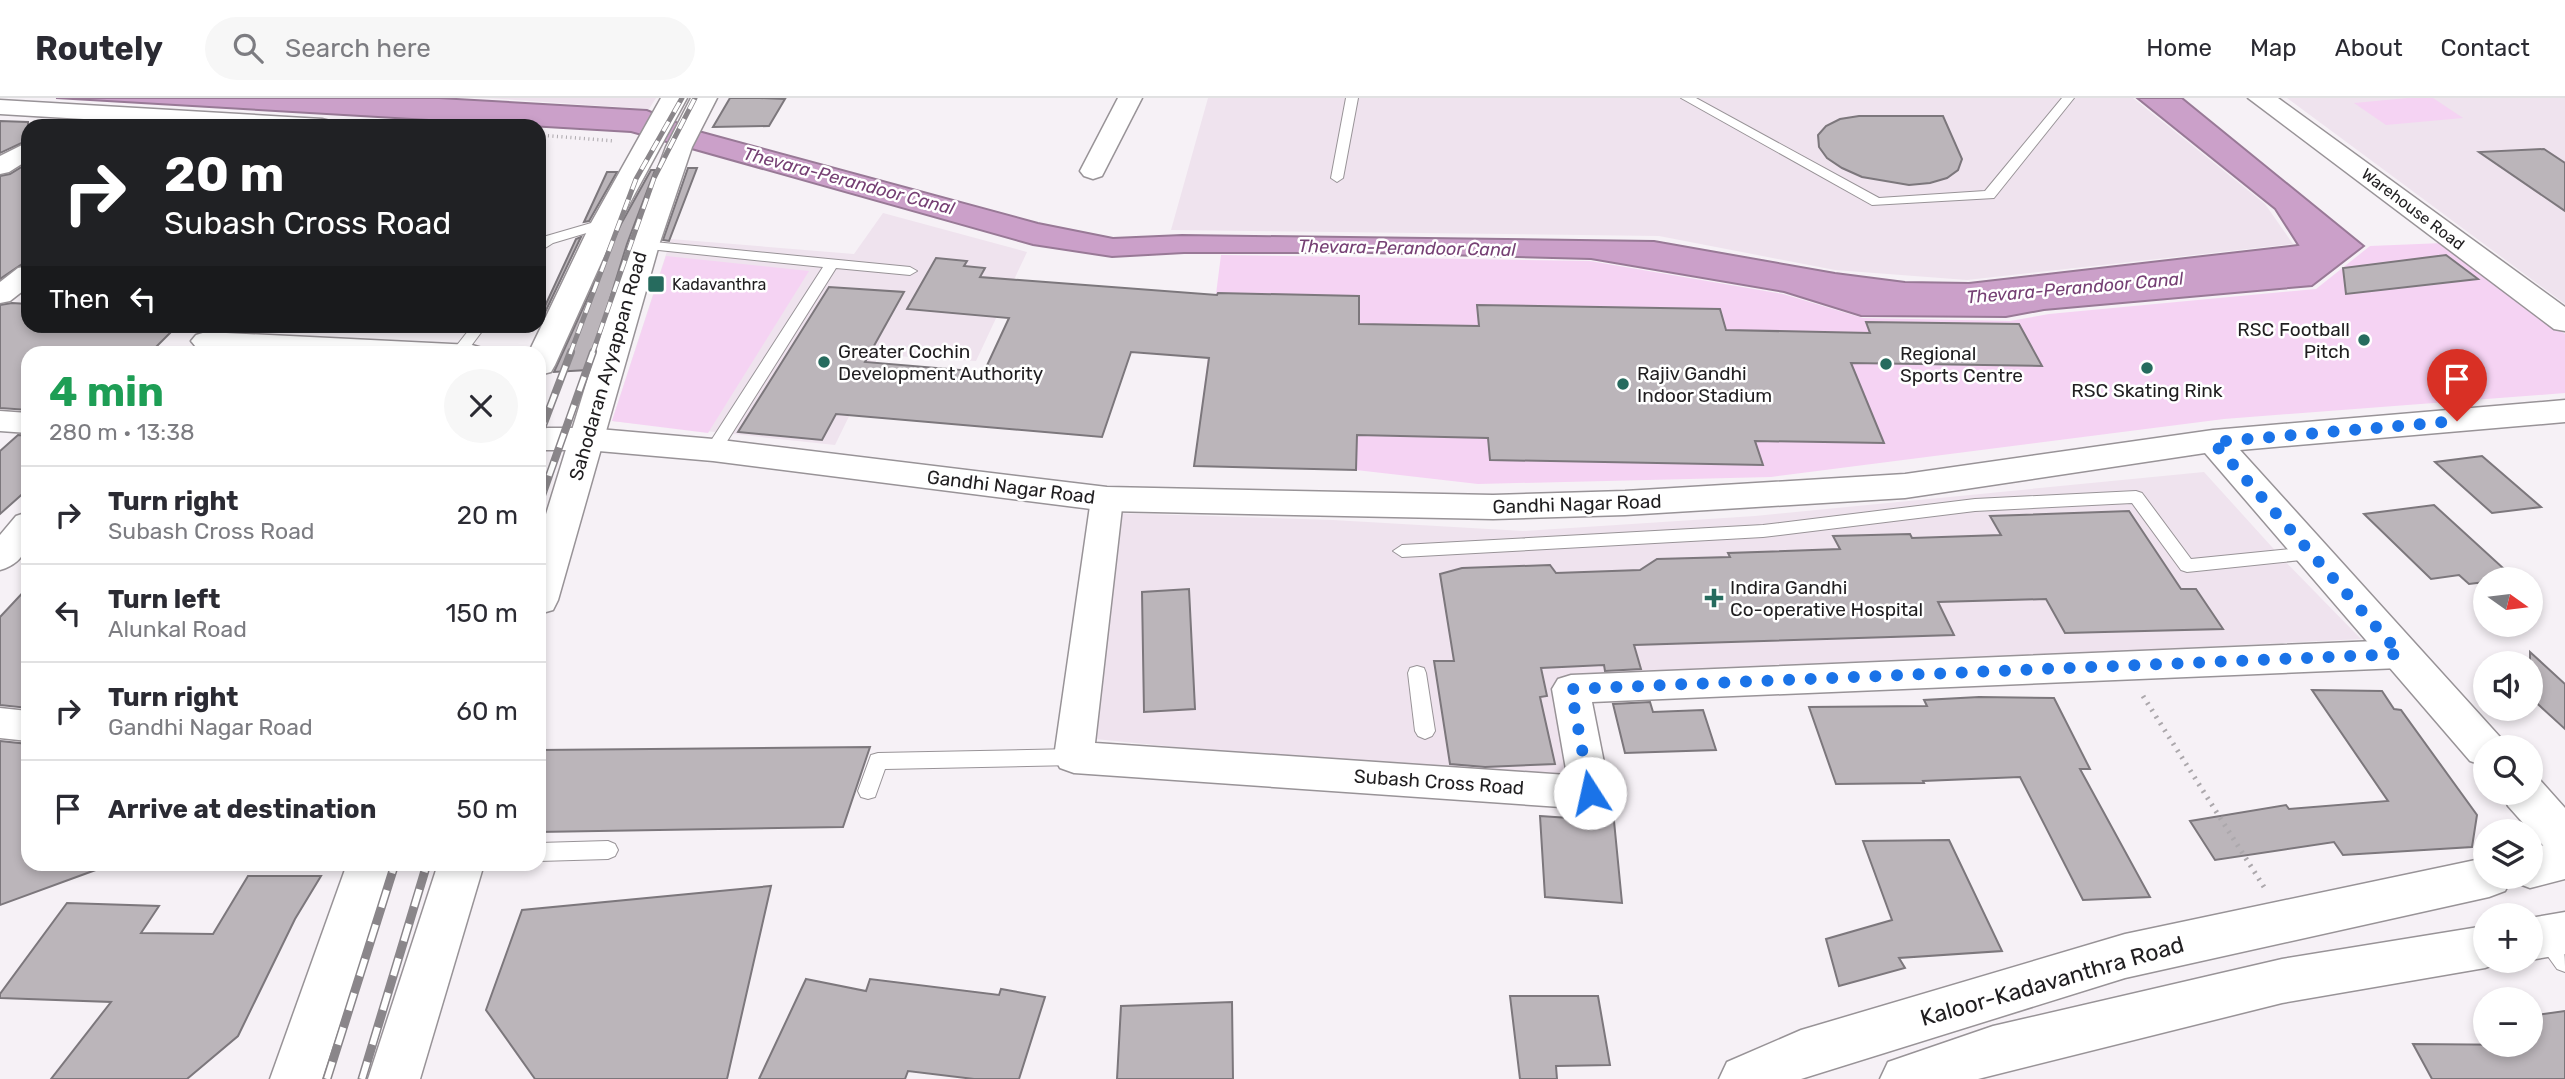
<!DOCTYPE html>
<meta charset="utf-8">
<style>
body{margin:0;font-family:Rubik,sans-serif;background:#f7f7f7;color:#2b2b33;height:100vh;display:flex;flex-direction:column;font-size:26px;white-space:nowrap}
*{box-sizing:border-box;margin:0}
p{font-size:23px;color:#7c7c81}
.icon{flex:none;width:38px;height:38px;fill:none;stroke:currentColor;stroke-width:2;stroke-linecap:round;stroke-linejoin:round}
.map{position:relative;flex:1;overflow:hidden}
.panel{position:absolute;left:21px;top:248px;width:525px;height:525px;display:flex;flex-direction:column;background:#fff;border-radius:21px;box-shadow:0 4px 10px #0003}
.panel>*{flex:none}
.top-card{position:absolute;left:21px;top:21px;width:525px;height:214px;border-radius:21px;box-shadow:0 4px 10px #0003;background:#202124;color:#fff;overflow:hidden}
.needle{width:46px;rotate:104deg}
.tools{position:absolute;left:2473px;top:469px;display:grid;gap:14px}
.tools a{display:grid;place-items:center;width:70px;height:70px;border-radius:50%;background:#fff;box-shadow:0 4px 10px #0003;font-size:35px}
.pin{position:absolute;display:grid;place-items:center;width:60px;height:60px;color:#fff;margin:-72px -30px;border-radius:50% 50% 50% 0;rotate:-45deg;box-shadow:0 0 7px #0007}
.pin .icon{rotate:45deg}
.me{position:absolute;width:77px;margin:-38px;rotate:350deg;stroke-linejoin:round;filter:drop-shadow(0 0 5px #0008)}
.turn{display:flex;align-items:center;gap:24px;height:147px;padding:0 28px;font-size:32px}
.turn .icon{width:91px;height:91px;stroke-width:2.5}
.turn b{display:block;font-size:49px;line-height:60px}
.then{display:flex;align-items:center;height:66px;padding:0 28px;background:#0003;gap:14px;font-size:26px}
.round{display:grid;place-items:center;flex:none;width:74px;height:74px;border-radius:37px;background:#f7f7f7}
.headline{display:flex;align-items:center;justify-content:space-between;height:119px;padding:0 28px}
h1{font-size:42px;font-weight:700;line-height:52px;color:#1e9e55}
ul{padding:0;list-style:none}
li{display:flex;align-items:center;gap:21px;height:98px;padding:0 28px;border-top:2px solid #e1e1e2}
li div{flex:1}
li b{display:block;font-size:26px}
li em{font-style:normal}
header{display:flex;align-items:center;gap:42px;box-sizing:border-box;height:98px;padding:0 35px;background:#fff;border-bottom:2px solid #e1e1e2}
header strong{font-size:33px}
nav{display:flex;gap:38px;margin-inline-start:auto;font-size:24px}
.search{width:490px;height:63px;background:#f7f7f7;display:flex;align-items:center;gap:18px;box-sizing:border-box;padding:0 24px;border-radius:38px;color:#7c7c81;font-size:26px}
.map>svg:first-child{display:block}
</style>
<header>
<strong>Routely</strong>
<div class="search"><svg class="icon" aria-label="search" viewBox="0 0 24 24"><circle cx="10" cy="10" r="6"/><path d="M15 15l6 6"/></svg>Search here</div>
<nav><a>Home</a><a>Map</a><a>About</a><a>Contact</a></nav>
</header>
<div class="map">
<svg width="2565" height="981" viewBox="0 0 2565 981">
<rect width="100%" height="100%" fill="#f6f1f6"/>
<!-- built -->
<g fill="#efe3ee">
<polygon points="487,0 656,0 649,11"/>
<polygon points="1208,0 2133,0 2265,106 2293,146 1967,182 1835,172 1659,138 1171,132"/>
<polygon points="2287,0 2565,0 2565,206"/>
<polygon points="883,115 1027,154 976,263 879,257 835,347 612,323 671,141 854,156"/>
<polygon points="2204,374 2281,459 2361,541 1557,582 1573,682 1354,667 1095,641 1115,415 1333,422 1523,433 1755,418"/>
</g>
<!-- green -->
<g fill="#f5d3f3">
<polygon points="2408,0 2433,0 2463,20 2386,27 2354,5"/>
<polygon points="2443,145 2565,236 2565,295 2224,321 1771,379 1478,386 1356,372 1194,368 1221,157 1590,163 1783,196 1863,220 2010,223 2049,216 2316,191 2370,148"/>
<polygon points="666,158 809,173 708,335 612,323"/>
</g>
<!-- water -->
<polygon fill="#cba0c9" stroke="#987996" stroke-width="2" points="56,0 439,0 647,12 695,32 1038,125 1113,140 1182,137 1654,143 1835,175 1905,184 1969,185 2298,147 2275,111 2137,0 2182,0 2364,148 2312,188 2044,212 2006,219 1861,218 1784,194 1591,161 1371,155 1184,155 1112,159 1033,147 631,34"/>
<!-- building -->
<g fill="#bbb5ba" stroke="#7c777c" stroke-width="2">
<polygon points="730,0 760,0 785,1 769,28 713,29"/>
<polygon points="1859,18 1943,18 1962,61 1958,72 1947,80 1930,85 1909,87 1862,79 1842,70 1827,60 1819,49 1818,37 1826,28 1840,21"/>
<polygon points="0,23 28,24 28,42 0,55"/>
<polygon points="2544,51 2565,65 2565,113 2479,54"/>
<polygon points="28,65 28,162 0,181 0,78 10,76"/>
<polygon points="688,70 697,70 669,143 663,142"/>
<polygon points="651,72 655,72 627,146 588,272 554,274 621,126"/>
<polygon points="607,74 617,74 589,123 584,124"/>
<polygon points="581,139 539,227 539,221 576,141"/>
<polygon points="2446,157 2478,181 2346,196 2343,170"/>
<polygon points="936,160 967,163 964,168 985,170 980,179 1217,197 1218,195 1359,198 1359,226 1479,228 1477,207 1720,211 1726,232 1870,235 1866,224 2019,226 2042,268 1851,265 1884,345 1755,343 1763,367 1490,362 1488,340 1357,337 1356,372 1194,368 1209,260 1131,254 1102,339 836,316 822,342 738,334 829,189 904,194 865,264 984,274 1009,220 907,211"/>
<polygon points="12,205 28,206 28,228 177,228 149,256 28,256 28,312 0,310 0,207"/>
<polygon points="18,337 28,338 28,391 0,416 0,353"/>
<polygon points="2482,358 2541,409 2492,415 2435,364"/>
<polygon points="2434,407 2514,480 2485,481 2485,484 2469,486 2459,477 2431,481 2364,416"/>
<polygon points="2129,413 2181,491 2196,491 2223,531 2065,535 2046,501 1938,504 1954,537 1634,547 1641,571 1605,573 1604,567 1541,570 1547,598 1540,599 1555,666 1485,669 1450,666 1434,563 1454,563 1440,476 1462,470 1550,467 1556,475 1640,472 1657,461 1730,459 1728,455 1840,451 1833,438 1910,436 1912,440 2001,437 1990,418"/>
<polygon points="28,489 28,610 0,607 0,519"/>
<polygon points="1189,491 1195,611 1144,614 1142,494"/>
<polygon points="2530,554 2565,586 2565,631 2530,599"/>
<polygon points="2312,592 2382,593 2394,611 2401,612 2477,717 2472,749 2343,757 2334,744 2215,762 2190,723 2286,707 2289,711 2388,703"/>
<polygon points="1979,599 2054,600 2090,671 2080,671 2150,799 2083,802 2020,679 1923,683 1924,685 1836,686 1809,609 1927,608 1924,602"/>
<polygon points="1650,604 1653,614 1703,612 1716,652 1625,655 1613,606"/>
<polygon points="0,643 28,646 28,766 100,766 101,770 0,807"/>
<polygon points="870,649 843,729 539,734 539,652"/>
<polygon points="1540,718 1614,723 1622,805 1545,799"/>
<polygon points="1949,742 2002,853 1899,860 1905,870 1839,888 1826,841 1892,822 1863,743"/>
<polygon points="248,778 321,778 295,821 238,938 187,981 51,981 111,904 0,900 0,896 67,805 159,808 141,835 213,836"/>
<polygon points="771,788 727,981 535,981 486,912 522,812"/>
<polygon points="806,881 866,893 870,881 999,897 1001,891 1045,899 1019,981 974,981 908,973 905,981 759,981"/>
<polygon points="1510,898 1598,898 1610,967 1556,968 1557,981 1520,981"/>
<polygon points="1232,904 1233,981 1117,981 1121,908"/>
<polygon points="2565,913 2565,981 2432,981 2413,946 2530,947 2530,918"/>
</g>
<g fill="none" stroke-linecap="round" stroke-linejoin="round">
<defs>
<g id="service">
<polygon points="1346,0 1358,0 1343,80 1337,84 1331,80"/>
<polygon points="1681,0 1696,0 1879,100 1985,93 2062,0 2074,0 1994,100 1872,107"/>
<polygon points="605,121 610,122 610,128 553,145 539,154 539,143 543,139"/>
<polygon points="644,143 910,169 917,173 910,177 836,170 719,356 713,357 705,352 823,169 639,150 639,144"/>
<polygon points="472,228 486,228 465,256 450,256"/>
<polygon points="2136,393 2142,395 2191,461 2311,449 2320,455 2311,461 2187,474 2181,472 2132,405 1975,413 1763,439 1402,459 1393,453 1402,447 1763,427 1975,401"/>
<polygon points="1417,568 1424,570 1426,575 1435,633 1432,638 1425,641 1418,638 1415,633 1408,575 1410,570"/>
<polygon points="1074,651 1081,653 1084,659 1081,665 1074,667 885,671 875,699 868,701 861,699 858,693 871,657 878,655"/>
<polygon points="608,743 615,746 618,752 615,758 608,761 539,763 539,745"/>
<path d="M2545 829C2565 837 2565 855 2565 874L2557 871 2534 839 2537 832Z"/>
</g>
<g id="minor">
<polygon points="1118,0 1142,0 1102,78 1093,81 1084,78 1080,73"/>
<polygon points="0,2 322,21 330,23 334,28 201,28 0,16"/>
<polygon points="28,44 28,62 9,74 0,76 0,58"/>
<polygon points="28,168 28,189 10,203 0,205 0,184 18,170"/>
<polygon points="206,234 472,247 482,250 486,256 282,256 196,249 191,243 196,237"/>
<polygon points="0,313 28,315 28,335 0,333"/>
<polygon points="1107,390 1119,393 1123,401 1095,645 1567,677 1552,591 1558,581 1571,577 2400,542 2413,546 2418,556 2413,566 2400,570 1592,604 1610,695 1604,707 1590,711 1074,675 1060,670 1054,659 1091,401 1095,393"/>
<path d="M28 414C28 441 31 463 0 472V437L16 418Z"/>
<polygon points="0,610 28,613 28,643 0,640"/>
</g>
<g id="tertiary">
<polygon points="2248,0 2278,0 2565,209 2565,233 2554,231"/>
<polygon points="2565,302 2565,324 2240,352 2500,639 2505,649 2485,649 2485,668 2470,663 2205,355 1905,400 1625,417 1493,421 1107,413 713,363 587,352 539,352 539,330 587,330 713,341 1107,389 1493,397 1625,393 1905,376 2213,332"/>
<polygon points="2530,679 2540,682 2565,710 2565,760 2549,754 2508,708 2502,695 2530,695"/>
</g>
<g id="secondary">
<polygon points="2565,743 2565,781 2530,790 2514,784 2512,780 2505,793 2489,799 2125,880 1801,981 1719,981 1727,964 1801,932 2125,836 2485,760 2485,779 2530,779 2530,750"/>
<polygon points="2565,814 2565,856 2530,862 2530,820"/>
<polygon points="2485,828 2485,863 2503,863 2485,870 2282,905 1978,981 1880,981 1888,964 1993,928 2282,861"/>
</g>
<g id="primary">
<polygon points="661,0 687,0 619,125 555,267 551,274 539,277 539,256 528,256 591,125"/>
<polygon points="691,0 717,0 692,49 659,147 558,502 553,512 539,516 539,439 629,147 666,49"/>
<polygon points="347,766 393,766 322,981 270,981"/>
<polygon points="438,766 484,766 420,981 368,981"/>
</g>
</defs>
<!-- service casing -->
<use href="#service" stroke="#989397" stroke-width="2"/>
<!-- minor casing -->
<use href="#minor" stroke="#989397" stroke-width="3"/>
<!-- tertiary casing -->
<use href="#tertiary" stroke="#989397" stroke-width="3"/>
<!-- secondary casing -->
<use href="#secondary" stroke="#989397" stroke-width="3"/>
<!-- primary casing -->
<use href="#primary" stroke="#989397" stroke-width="3"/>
<!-- path-far1 -->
<polyline stroke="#aca8ac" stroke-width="3.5" stroke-dasharray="1 3.5" stroke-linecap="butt" points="539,37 615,43"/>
<!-- path -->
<polyline stroke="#aca8ac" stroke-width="5" stroke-dasharray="2 6" stroke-linecap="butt" points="2143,598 2264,789"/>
<!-- service -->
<use href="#service" fill="#fff" fill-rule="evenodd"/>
<!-- minor -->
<use href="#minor" fill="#fff" fill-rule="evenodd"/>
<!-- tertiary -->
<use href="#tertiary" fill="#fff" fill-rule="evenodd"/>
<!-- secondary -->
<use href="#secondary" fill="#fff" fill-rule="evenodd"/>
<!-- primary -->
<use href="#primary" fill="#fff" fill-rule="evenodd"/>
<defs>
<g id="rail-far2">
<polyline points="570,256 636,81 682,0"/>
<polyline points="592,256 654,80 695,0"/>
</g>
<g id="rail-far1">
<polyline points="539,338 571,254"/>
<polyline points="539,406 593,254"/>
</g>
<g id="rail">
<polyline points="327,981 395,766"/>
<polyline points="362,981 427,766"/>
</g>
</defs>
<!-- rail-far2 casing -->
<use href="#rail-far2" stroke="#8a868a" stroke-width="5"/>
<!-- rail-far1 casing -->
<use href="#rail-far1" stroke="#8a868a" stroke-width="8"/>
<!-- rail casing -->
<use href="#rail" stroke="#8a868a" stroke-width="9"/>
<!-- rail-far2 -->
<use href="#rail-far2" stroke="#fff" stroke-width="3.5" stroke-dasharray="11" stroke-linecap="butt"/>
<!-- rail-far1 -->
<use href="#rail-far1" stroke="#fff" stroke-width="5" stroke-dasharray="15" stroke-linecap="butt"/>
<!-- rail -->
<use href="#rail" stroke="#fff" stroke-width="6" stroke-dasharray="18" stroke-linecap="butt"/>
</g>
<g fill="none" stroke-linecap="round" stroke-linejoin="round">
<!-- route -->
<polyline stroke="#1a73e8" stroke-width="12" stroke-dasharray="0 21.6" points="1590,695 1571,591 2400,556 2213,344 2457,323"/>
</g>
<!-- markers -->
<g fill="#266b5e" stroke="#fff" stroke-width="2.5">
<rect x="647" y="177" width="18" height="18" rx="3.5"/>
<circle cx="2364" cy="242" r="7"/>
<circle cx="824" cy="264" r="7"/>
<circle cx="1886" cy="266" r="7"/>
<circle cx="2147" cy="270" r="7"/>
<circle cx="1623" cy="286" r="7"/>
<path d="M1710.5 489.5h7v7h7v7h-7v7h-7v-7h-7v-7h7z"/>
</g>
<g text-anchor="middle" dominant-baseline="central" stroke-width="5" stroke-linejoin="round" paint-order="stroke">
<!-- far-street labels -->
<g font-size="16" fill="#201e20" stroke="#fff">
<text transform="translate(2413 111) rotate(37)">Warehouse Road</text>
</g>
<!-- far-poi labels -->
<g font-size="16" fill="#201e20" stroke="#fff" text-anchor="start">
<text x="672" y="186">Kadavanthra</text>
</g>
<!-- far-water labels -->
<g font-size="18" font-style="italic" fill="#764074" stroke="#fff">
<text transform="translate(849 83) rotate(15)">Thevara-Perandoor Canal</text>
<text transform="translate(1407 150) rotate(1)">Thevara-Perandoor Canal</text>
<text transform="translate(2075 190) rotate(-5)">Thevara-Perandoor Canal</text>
</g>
<!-- poi labels -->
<g font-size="19" fill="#201e20" stroke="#fff" text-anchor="start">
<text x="2350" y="231" text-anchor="end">RSC Football<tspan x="2350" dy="22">Pitch</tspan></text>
<text x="838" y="253">Greater Cochin<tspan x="838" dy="22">Development Authority</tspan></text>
<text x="1900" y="255">Regional<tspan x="1900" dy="22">Sports Centre</tspan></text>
<text x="1637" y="275">Rajiv Gandhi<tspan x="1637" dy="22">Indoor Stadium</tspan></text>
<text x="2147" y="292" text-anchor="middle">RSC Skating Rink</text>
<text x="1730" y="489">Indira Gandhi<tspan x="1730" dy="22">Co-operative Hospital</tspan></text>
</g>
<!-- street labels -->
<g font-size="19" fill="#201e20" stroke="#fff">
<text transform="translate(608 268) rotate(-74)">Sahodaran Ayyappan Road</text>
<text transform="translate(1011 389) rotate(7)">Gandhi Nagar Road</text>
<text transform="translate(1577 406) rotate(-2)">Gandhi Nagar Road</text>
<text transform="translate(1439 684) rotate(4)">Subash Cross Road</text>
</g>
<!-- near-street labels -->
<g font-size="23" fill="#201e20" stroke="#fff">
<text transform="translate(2052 883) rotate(-16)">Kaloor-Kadavanthra Road</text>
</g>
</g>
</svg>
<div class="tools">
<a><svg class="needle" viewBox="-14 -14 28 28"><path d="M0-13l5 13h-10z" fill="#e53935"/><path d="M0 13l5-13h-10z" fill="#7c7c81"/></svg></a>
<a><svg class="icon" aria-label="sound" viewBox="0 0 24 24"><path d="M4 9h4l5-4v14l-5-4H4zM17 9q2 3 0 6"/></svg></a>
<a><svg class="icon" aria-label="search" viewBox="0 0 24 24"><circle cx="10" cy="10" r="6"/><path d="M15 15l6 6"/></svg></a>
<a><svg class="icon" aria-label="layers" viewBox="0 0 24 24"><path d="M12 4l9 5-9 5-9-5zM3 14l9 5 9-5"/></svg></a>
<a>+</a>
<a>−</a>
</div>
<div class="pin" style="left:2457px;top:323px;background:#d93025"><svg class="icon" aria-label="arrive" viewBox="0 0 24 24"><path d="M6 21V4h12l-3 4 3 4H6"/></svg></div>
<svg class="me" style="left:1590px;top:695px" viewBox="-20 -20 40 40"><circle r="19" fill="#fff"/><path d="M0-13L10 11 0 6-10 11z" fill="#1a73e8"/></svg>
<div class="top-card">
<div class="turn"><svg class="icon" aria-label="right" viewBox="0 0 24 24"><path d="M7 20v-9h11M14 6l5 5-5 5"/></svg><div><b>20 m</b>Subash Cross Road</div></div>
<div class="then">Then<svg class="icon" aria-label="left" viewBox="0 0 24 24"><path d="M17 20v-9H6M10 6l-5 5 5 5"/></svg></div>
</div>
<section class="panel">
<div class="headline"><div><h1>4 min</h1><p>280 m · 13:38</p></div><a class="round"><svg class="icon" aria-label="close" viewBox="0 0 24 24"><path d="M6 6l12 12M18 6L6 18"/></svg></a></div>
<ul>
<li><svg class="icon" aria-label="right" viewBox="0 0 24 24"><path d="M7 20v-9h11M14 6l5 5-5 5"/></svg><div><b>Turn right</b><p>Subash Cross Road</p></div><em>20 m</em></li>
<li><svg class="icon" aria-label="left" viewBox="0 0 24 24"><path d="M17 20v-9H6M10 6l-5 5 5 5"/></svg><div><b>Turn left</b><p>Alunkal Road</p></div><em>150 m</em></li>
<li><svg class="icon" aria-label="right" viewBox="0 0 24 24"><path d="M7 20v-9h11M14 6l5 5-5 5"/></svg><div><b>Turn right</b><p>Gandhi Nagar Road</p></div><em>60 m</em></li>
<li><svg class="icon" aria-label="arrive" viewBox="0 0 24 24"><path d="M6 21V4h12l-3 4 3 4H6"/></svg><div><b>Arrive at destination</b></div><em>50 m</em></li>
</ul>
</section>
</div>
